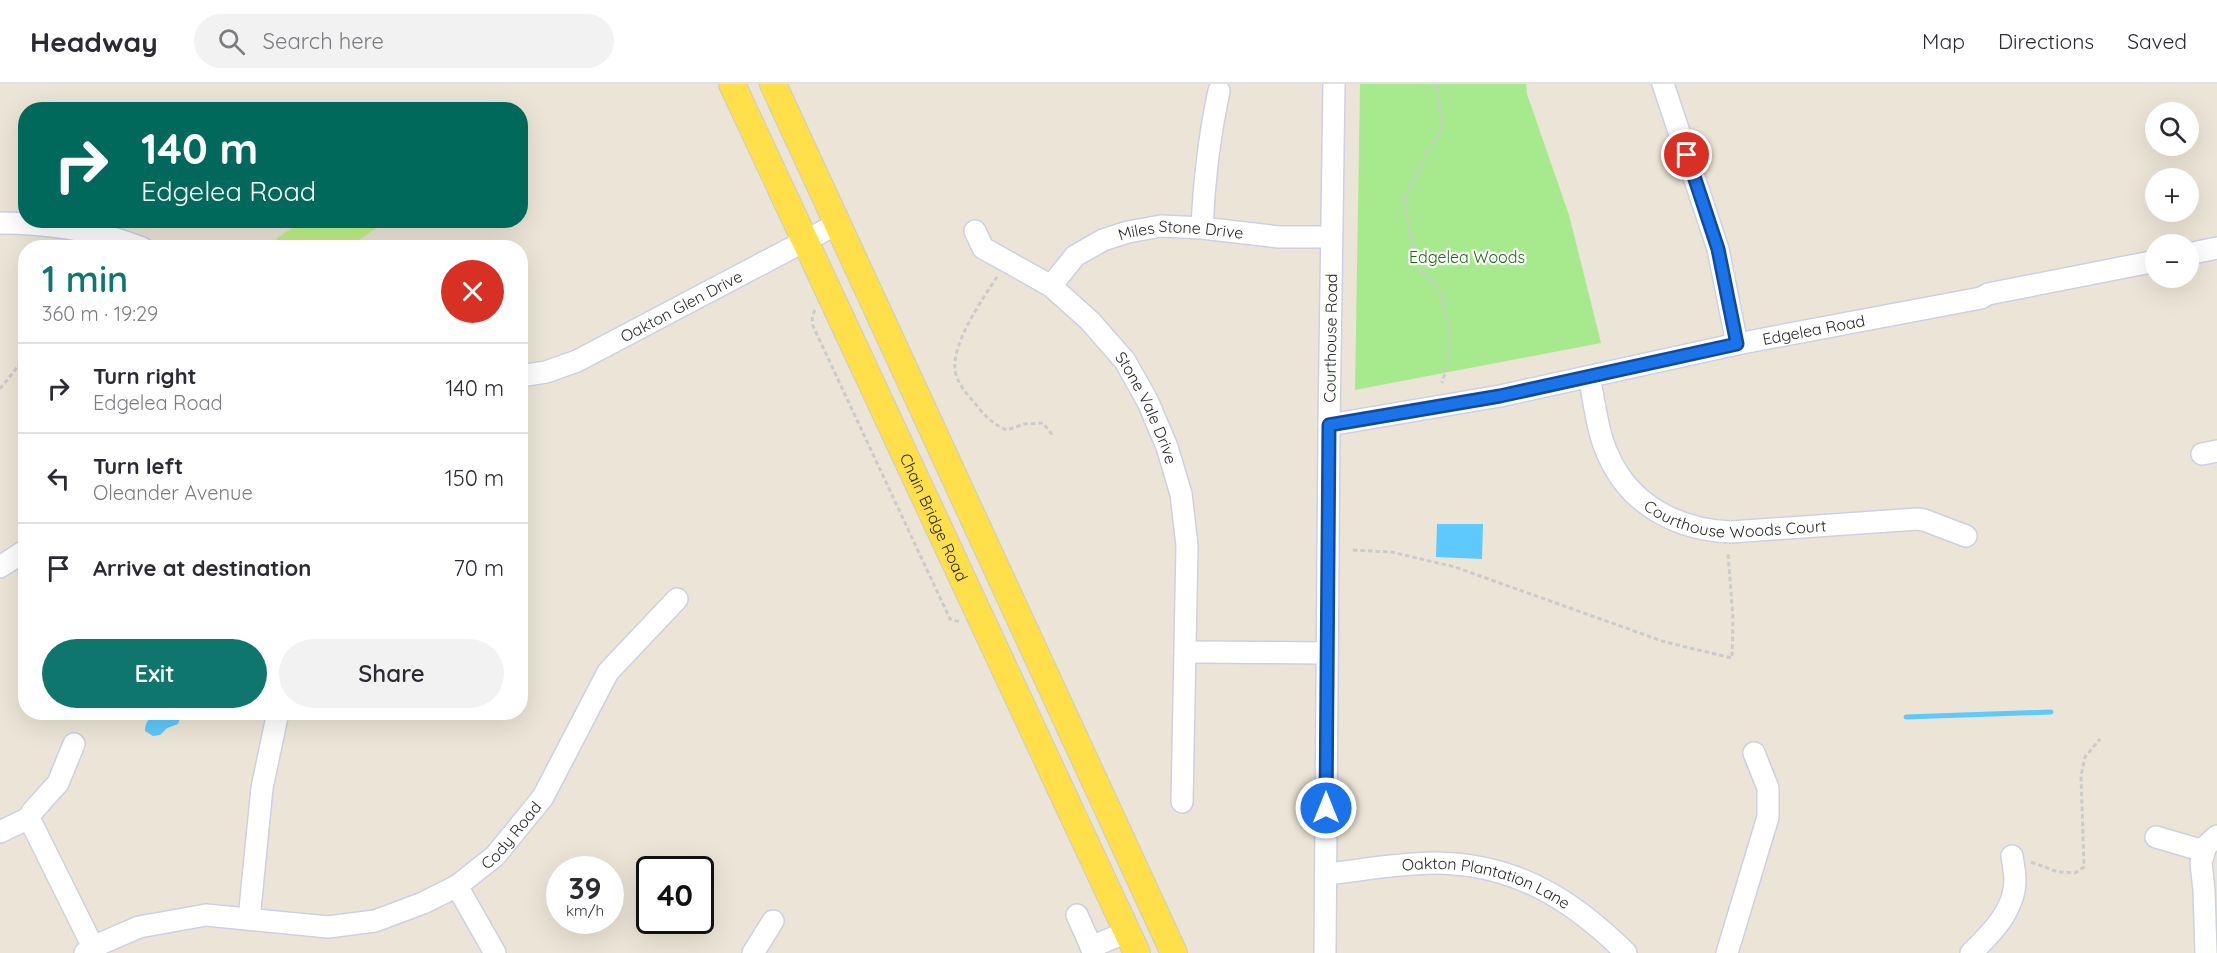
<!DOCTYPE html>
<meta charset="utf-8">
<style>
body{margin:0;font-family:Quicksand,sans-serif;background:#f2f2f3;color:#2b2b33;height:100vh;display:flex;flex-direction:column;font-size:22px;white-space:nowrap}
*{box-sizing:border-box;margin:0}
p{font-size:20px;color:#7c7c81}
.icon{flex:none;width:33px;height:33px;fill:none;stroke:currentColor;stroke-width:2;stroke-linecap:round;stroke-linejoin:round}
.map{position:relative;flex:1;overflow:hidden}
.sheet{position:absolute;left:18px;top:156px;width:510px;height:480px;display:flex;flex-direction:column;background:#fff;border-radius:24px;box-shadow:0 6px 24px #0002}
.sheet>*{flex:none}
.top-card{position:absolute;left:18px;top:18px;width:510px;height:126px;border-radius:24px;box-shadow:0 6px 24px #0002;background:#00695c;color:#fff;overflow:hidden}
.fabs{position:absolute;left:2145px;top:18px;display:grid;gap:12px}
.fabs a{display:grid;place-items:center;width:54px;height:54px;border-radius:50%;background:#fff;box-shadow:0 6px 24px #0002;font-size:30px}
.speed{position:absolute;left:546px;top:772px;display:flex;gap:12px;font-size:30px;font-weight:700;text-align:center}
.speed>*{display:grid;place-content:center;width:78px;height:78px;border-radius:50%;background:#fff;box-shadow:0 6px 24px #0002;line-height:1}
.speed small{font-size:15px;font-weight:400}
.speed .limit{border:3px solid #111;border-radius:9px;background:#fff;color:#111}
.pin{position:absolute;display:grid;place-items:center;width:51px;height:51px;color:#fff;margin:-26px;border:3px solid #fff;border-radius:50%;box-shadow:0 2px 6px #0007}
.me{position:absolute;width:66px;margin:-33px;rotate:0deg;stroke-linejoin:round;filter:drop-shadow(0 0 4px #0008)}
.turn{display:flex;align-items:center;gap:21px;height:126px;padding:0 24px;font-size:27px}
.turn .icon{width:78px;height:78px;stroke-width:2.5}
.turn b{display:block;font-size:42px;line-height:51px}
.round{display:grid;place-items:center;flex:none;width:63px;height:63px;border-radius:32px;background:#f2f2f3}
.headline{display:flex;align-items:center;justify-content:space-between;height:102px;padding:0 24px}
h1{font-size:36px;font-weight:600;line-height:45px;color:#0f766e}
.action{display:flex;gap:12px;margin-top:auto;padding:12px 24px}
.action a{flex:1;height:69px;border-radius:36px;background:#0f766e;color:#fff;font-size:24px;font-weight:600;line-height:69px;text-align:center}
.action a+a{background:#f2f2f3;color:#2b2b33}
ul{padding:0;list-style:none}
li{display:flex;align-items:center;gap:18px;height:90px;padding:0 24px;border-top:2px solid #e1e1e2}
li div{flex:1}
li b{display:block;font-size:22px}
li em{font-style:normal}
header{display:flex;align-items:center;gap:36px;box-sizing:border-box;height:84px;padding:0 30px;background:#fff;border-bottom:2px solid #e1e1e2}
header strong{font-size:28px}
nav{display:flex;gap:33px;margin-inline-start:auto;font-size:21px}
.search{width:420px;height:54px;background:#f2f2f3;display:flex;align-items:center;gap:15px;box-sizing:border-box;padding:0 21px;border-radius:33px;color:#7c7c81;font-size:22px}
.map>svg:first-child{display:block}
</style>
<header>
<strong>Headway</strong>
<div class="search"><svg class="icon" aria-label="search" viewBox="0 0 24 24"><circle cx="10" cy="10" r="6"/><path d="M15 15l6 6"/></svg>Search here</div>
<nav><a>Map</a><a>Directions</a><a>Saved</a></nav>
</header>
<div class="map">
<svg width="2217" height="869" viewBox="0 0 2217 869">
<rect width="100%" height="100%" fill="#ece5d7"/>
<!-- green -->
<polygon fill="#a7ea8d" points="1360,0 1526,0 1527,10 1569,131 1601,259 1355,306"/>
<!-- pitch -->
<polygon fill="#bff387" points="302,137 386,136 386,137 349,163 281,163 276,155"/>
<!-- water -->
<g fill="#5dc9fc">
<polygon points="1437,440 1483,440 1482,475 1436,473"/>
<path d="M158 629V628L182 629 178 640 167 644 160 651 153 652 145 647C145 637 150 633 158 629Z"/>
</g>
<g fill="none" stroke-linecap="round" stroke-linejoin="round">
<!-- stream -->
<polyline stroke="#5dc9fc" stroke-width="5" points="1906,633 2051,628"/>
<defs>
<g id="minor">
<polyline points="1663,0 1718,165 1737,260"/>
<path d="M0 139C49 139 96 146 142 164"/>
<path d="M1202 144C1204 98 1209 53 1219 7"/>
<path id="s1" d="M975 147 983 164 1051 202 1090 237 1125 277 1148 318 1167 363 1181 410 1187 461 1182 718"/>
<polyline points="2188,170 2217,164"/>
<path id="s2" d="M1051 202 1075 172 1103 156 1128 148 1161 142 1202 144 1279 153H1331"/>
<path id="s3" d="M520 292 546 288 577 277 837 140"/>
<path id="s4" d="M1589 293C1595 319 1597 349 1609 373 1631 422 1679 446 1731 448L1917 435 1924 436 1966 452"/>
<path id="s5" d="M1329 341 1500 312 1737 260 1981 214 1988 210 2156 177"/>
<polyline points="2202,370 2217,367"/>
<polyline points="0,483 26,466"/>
<polyline points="1185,568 1327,569"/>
<polyline points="74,660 58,699 32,728 29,734 93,863"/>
<polyline points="0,748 29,734"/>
<polyline points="2156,753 2204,767"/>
<path id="s6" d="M1326 790C1363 786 1399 779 1436 779 1515 780 1572 815 1626 869"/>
<polyline points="457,802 495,869"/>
<polyline points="1077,831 1094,869"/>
<polyline points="249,835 262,704 278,628"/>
<polyline points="1091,863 1127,848"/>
<path id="s7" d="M85 869 93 863 139 843 206 831 328 843 375 837 423 819 457 802 495 772 543 713 608 588 677 515"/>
<polyline points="753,869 773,837"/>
<path id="s8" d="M1325 869 1329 341 1334 0"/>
<polyline points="1727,869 1768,733 1768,704 1754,669"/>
<path d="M1971 869C1991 850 2015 826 2015 796 2015 788 2013 780 2012 772"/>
<polyline points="2206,869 2204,806 2201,779 2206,762 2217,752"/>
</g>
<g id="major">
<path id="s9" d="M732 0 1137 869"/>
<polyline points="773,0 1174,869"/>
</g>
</defs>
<!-- minor casing -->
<use href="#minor" stroke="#cdd0e3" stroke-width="24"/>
<!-- major casing -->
<use href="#major" stroke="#cbcbcb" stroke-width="28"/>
<!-- path -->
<g stroke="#cbcbcb" stroke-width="3" stroke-dasharray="4.5 3" stroke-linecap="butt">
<polyline points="1434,0 1438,5 1442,48 1427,68 1403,117 1419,185 1440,204 1449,246 1448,279 1442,299"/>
<path d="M997 193C983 214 952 259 955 285 956 297 965 308 973 317 983 330 992 340 1007 346L1024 340 1043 339 1054 353"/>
<polyline points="815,226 812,232 813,242 950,535 960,538"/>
<polyline points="0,305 26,272"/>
<polyline points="1353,466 1391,468 1455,483 1665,558 1732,574 1733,535 1728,469"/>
<polyline points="2031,778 2058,788 2075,789 2084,783 2081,692 2085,673 2100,655"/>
</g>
<!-- minor -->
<use href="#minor" stroke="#fff" stroke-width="21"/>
<!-- major -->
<use href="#major" stroke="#ffdf4a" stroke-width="26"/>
</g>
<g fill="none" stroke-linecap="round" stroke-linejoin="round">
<defs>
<polyline id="route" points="1326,724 1329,341 1500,312 1737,260 1718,165 1687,71"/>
</defs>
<!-- route casing -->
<use href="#route" stroke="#114b97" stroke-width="15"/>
<!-- route -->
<use href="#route" stroke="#1a73e8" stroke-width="10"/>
</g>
<g text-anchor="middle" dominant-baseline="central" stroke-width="4.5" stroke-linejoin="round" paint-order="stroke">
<!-- street labels -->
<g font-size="16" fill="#282828" stroke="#fff">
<text stroke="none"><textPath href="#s2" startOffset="150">Miles Stone Drive</textPath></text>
<text stroke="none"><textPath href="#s3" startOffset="177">Oakton Glen Drive</textPath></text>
<text stroke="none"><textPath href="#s5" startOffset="494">Edgelea Road</textPath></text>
<text stroke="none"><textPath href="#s8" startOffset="615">Courthouse Road</textPath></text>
<text stroke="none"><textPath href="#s1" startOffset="254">Stone Vale Drive</textPath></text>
<text stroke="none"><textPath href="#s4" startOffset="236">Courthouse Woods Court</textPath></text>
<text stroke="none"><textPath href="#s9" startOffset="478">Chain Bridge Road</textPath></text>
<text stroke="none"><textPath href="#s7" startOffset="462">Cody Road</textPath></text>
<text stroke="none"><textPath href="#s6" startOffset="164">Oakton Plantation Lane</textPath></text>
</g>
<!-- park labels -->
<g font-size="16" fill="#1f6c11" stroke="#fff">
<text x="1467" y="173">Edgelea Woods</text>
</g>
</g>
</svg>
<div class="fabs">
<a><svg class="icon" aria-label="search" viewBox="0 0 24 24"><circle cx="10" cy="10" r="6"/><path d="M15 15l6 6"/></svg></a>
<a>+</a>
<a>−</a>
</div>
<div class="speed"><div>39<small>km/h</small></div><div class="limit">40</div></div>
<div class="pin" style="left:1687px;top:71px;background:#d93025"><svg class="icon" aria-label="arrive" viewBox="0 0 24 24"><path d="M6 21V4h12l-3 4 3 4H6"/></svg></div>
<svg class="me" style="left:1326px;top:724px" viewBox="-20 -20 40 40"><circle r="17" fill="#1a73e8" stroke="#fff" stroke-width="3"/><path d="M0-11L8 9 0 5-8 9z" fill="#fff"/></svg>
<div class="top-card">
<div class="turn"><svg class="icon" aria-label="right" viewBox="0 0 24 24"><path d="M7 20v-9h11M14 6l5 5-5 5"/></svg><div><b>140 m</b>Edgelea Road</div></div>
</div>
<section class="sheet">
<div class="headline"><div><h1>1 min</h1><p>360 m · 19:29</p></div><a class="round" style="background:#d93025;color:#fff"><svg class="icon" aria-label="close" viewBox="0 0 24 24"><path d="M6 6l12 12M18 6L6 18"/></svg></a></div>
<ul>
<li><svg class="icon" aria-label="right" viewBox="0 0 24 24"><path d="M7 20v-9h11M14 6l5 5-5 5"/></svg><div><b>Turn right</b><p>Edgelea Road</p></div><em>140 m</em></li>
<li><svg class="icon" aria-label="left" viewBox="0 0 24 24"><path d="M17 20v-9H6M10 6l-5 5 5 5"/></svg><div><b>Turn left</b><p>Oleander Avenue</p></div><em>150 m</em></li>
<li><svg class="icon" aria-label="arrive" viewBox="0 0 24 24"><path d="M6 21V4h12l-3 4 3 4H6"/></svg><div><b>Arrive at destination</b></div><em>70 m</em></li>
</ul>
<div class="action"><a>Exit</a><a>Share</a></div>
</section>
</div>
